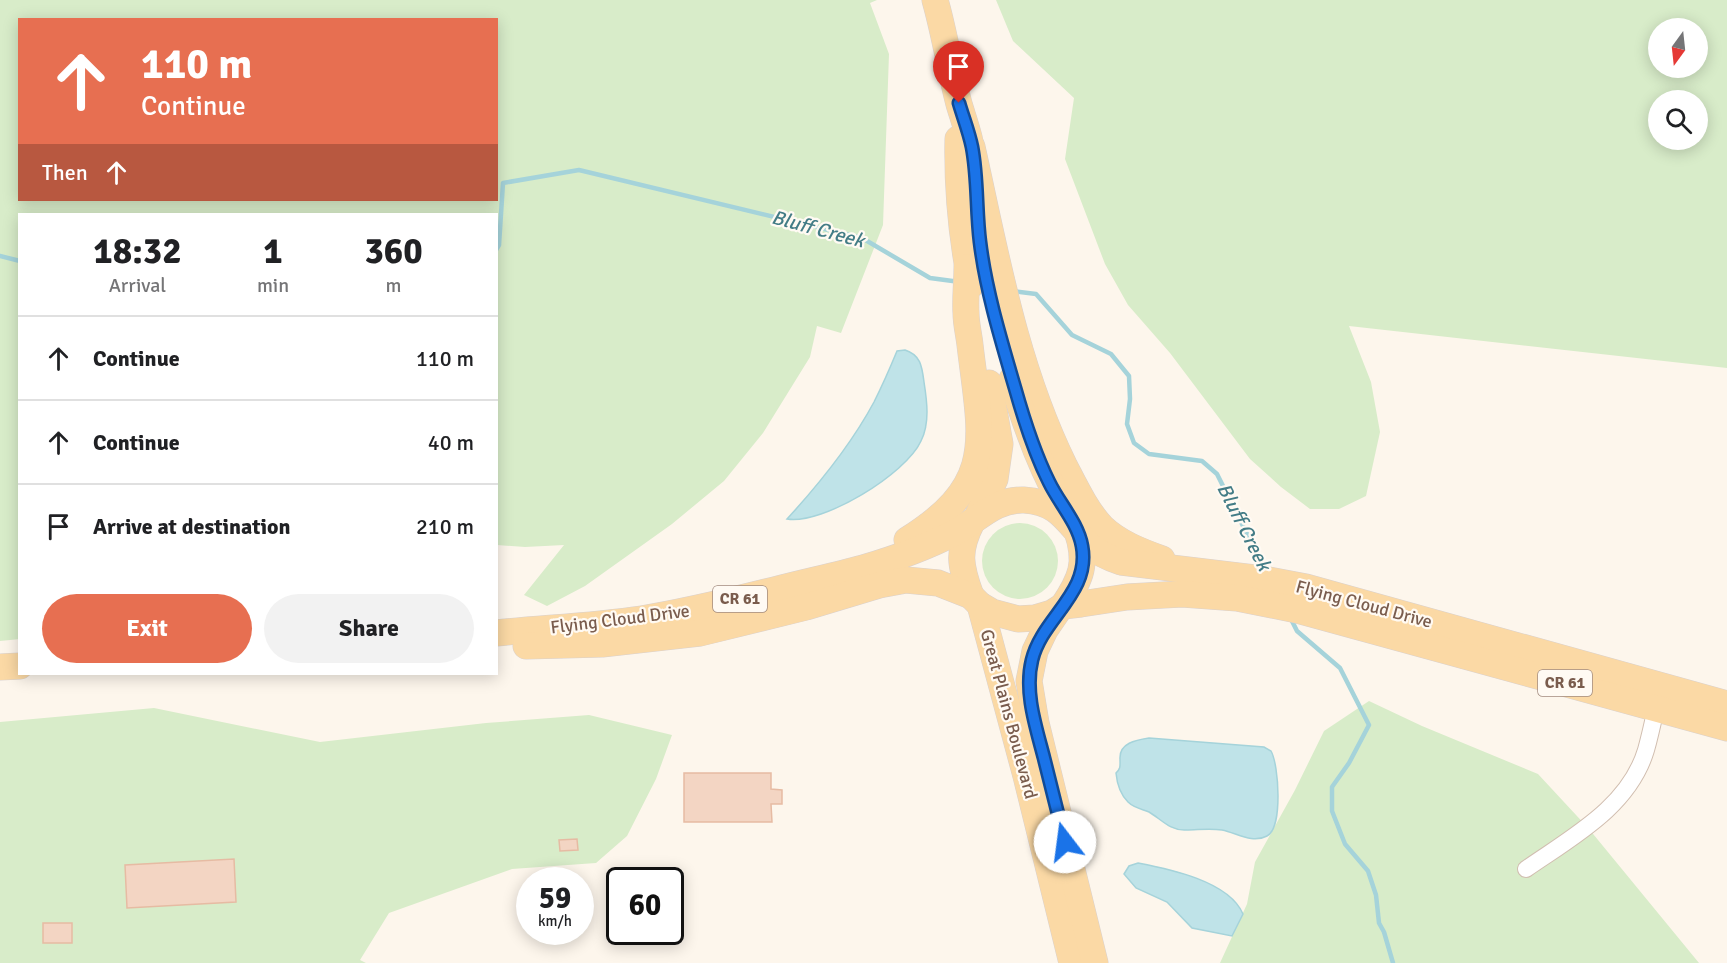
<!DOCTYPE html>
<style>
body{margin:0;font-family:Signika,sans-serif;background:#f2f2f2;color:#202124;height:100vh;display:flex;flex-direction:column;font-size:22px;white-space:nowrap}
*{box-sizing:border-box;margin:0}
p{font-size:20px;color:#757577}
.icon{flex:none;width:33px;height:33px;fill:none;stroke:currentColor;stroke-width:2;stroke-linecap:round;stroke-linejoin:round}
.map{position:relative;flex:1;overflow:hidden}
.side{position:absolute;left:18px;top:213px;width:480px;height:462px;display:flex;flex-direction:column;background:#fff;border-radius:0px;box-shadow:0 3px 15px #0003}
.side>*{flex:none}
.guide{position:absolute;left:18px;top:18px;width:480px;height:183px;border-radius:0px;box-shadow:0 3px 15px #0003;background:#e76f51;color:#fff;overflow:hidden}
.needle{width:39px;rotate:195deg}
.tools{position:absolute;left:1648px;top:18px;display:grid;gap:12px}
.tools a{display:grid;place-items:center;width:60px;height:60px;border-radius:50%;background:#fff;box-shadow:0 3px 15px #0003;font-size:30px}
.speed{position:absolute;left:516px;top:867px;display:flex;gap:12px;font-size:30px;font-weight:700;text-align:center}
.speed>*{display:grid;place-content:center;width:78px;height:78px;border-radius:50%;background:#fff;box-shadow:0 3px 15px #0003;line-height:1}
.speed small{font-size:15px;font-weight:400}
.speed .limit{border:3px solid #111;border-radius:9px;background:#fff;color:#111}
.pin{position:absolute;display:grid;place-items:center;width:51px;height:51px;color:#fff;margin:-62px -26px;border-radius:50% 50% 50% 0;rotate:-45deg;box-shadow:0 0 6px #0007}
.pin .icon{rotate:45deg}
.me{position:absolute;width:66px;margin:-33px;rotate:345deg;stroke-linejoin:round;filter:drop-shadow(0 0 4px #0008)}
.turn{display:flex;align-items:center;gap:21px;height:126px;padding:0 24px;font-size:27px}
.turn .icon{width:78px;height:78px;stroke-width:2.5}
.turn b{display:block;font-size:42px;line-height:51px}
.then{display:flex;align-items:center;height:57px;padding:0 24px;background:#0003;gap:12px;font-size:22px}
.eta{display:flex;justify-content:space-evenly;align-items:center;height:102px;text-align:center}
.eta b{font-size:36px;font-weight:700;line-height:42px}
.action{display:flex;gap:12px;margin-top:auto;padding:12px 24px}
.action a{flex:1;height:69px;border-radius:36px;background:#e76f51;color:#fff;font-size:24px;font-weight:700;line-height:69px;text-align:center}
.action a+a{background:#f2f2f2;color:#202124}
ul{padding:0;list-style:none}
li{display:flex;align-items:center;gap:18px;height:84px;padding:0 24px;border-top:2px solid #e0e0e0}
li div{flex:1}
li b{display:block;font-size:22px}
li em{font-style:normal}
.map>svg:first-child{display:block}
</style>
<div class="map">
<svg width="1727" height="963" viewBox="0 0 1727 963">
<rect width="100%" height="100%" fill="#fdf6ec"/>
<!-- green -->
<g fill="#d8ecc9" fill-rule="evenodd">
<path d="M0 0H877L870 3 889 54 883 225 841 333 817 326 810 357 763 433 724 481 672 524 585 586 547 606 524 595 564 545 525 547 497 545 496 214H20V639L0 641ZM20 20H496V200H20Z"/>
<path d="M996 0H1727V368L1349 326 1371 382 1380 432 1366 496 1339 509H1310L1281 487 1250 459 1170 353 1128 305 1105 264 1065 159 1074 98 1013 41ZM1659 28H1698V68H1659ZM1659 100H1698V140H1659Z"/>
<circle cx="1020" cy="561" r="38"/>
<polygon points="1369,701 1422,726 1538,774 1589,829 1699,963 1220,963 1247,904 1255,862 1295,790 1324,731"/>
<polygon points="154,708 320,742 486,723 589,715 672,735 656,779 627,836 596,863 512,869 389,913 360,960 366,963 0,963 0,722"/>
</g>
<!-- water -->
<g fill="#bfe3e8" stroke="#a5d3da" stroke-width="1.5">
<path d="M905 350C921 355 922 367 924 382 927 401 930 423 921 441 906 474 823 525 787 519 820 483 851 445 874 402 882 386 890 368 897 351Z"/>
<path d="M1149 738 1264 747 1271 751C1279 765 1283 828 1267 836 1252 844 1237 833 1222 830 1209 828 1198 830 1186 830 1170 831 1161 819 1149 812 1142 809 1134 808 1128 802 1120 794 1117 784 1116 773 1121 768 1120 766 1120 759 1119 743 1136 740 1149 738Z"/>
<path d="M1138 863C1169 869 1229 881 1243 914L1232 936 1192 928 1167 902 1136 888 1124 874 1129 866Z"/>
</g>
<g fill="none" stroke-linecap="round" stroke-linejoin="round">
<!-- stream -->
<g stroke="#a5d3da" stroke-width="4.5">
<polyline points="496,250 499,245 503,183 579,170 862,238 930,278 960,282"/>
<polyline points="0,256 20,261"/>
<polyline points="1012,291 1036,294 1072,335 1111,354 1129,376 1130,399 1127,424 1134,443 1149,454 1202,461 1217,474 1265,570"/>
<polyline points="1290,617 1297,631 1340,668 1369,725 1349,763 1332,787 1332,811 1345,844 1368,871 1376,895 1379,923 1384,932 1393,963"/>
</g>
</g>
<!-- building -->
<g fill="#f3d5c3" stroke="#e6bba3" stroke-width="1.5">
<polygon points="684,773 771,773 771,789 782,790 782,804 771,804 772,822 684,822"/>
<polygon points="577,839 578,850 560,851 559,840"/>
<polygon points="234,859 236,902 127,908 125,865"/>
<rect x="43" y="923" width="29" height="20"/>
</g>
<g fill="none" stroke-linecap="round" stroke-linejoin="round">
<defs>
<path id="street" d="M1526 869C1572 837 1629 807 1646 750 1650 736 1653 722 1656 708"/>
<g id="primary">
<path d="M935 0C945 35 950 70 959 104 965 124 972 142 973 163"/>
<path d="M958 139C957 186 962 239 971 285"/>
<path d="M972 147C996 255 1015 365 1064 465 1075 486 1086 510 1102 527 1119 543 1140 551 1162 559"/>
<path d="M1012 379C1026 429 1043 474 1070 519"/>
<polyline points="977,517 995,479 1000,444 989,383"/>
<path d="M907 540C998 483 981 439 970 345 969 335 966 324 966 313 965 298 967 283 967 267"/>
<path d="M971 596C960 566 957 551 972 522"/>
<polyline points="980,605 1026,776 1072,963"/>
<path d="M1063 606C1081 579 1088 563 1077 531"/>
<polyline points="1058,611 1045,630 1035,651 1029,681 1036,723 1095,963"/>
<path d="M496 633C545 628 593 626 641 619 686 612 730 601 774 590 804 582 834 576 863 568 894 559 927 547 956 532 979 519 995 499 1024 500 1060 502 1067 523 1089 545 1098 553 1109 558 1121 562L1263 579 1306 587 1727 704"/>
<polyline points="526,646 602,644 700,633 806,607 879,585 906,580 938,583 971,596 980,605 992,612 1018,619 1035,618 1052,613 1063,606 1081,604 1127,597 1182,594 1237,598 1297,610 1727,728"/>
<polyline points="0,667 20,666"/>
</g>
</defs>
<!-- street casing -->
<use href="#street" stroke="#d1beb0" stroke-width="18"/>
<!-- primary casing -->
<use href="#primary" stroke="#dad1cd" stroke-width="27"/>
<!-- street -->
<use href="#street" stroke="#fff" stroke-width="16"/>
<!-- primary -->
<use href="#primary" stroke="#fbd9a5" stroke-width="26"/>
</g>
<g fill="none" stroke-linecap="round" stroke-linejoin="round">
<defs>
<path id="route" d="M959 103C963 117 969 132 972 147 978 178 976 211 980 242 986 291 1001 340 1015 388 1024 420 1034 452 1049 482 1059 503 1078 523 1082 546 1091 593 1042 618 1032 660 1024 692 1036 727 1044 758 1051 786 1058 814 1065 842"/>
</defs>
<!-- route casing -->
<use href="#route" stroke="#114b97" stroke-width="15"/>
<!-- route -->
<use href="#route" stroke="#1a73e8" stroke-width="10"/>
</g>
<g text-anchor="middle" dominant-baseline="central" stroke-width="4.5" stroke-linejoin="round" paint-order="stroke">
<!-- shield labels -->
<g fill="#fffaf3" stroke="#a28b7f" stroke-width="1.5">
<rect x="713" y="586" width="54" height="26" rx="4.5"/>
<rect x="1538" y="670" width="54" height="26" rx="4.5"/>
</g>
<g font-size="16" font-weight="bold" fill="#7a5c4d">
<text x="740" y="599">CR 61</text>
<text x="1565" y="683">CR 61</text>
</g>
<!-- street labels -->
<g font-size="18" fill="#7a5c4d" stroke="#fffaf3">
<text transform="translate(1364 604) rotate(15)">Flying Cloud Drive</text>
<text transform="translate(620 619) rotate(-7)">Flying Cloud Drive</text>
<text transform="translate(1009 714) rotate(75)">Great Plains Boulevard</text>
</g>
<!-- water labels -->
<g font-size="20" font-style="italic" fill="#437c86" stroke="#fffaf3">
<text transform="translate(818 229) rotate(15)">Bluff Creek</text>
<text transform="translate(1244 527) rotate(63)">Bluff Creek</text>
</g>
</g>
</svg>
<div class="tools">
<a><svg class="needle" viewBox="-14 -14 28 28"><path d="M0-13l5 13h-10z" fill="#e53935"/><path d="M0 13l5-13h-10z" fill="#757577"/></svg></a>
<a><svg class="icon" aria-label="search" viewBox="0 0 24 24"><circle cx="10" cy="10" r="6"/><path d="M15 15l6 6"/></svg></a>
</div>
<div class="speed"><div>59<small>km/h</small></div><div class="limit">60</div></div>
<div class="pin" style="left:959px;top:103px;background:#d93025"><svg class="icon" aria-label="arrive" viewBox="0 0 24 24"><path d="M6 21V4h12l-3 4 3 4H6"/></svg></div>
<svg class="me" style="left:1065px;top:842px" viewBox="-20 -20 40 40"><circle r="19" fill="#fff"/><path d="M0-13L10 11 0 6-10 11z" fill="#1a73e8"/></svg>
<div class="guide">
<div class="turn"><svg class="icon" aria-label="ahead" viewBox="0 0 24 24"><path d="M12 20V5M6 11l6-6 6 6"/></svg><div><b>110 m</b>Continue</div></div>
<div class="then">Then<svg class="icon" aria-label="ahead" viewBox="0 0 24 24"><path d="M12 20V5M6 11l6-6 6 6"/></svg></div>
</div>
<section class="side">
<div class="eta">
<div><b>18:32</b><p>Arrival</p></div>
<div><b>1</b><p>min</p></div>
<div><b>360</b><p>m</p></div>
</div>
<ul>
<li><svg class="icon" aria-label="ahead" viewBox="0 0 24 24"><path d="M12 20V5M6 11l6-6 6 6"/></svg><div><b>Continue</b></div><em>110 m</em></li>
<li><svg class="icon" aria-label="ahead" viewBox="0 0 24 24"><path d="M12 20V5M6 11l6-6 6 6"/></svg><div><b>Continue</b></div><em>40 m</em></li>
<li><svg class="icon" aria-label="arrive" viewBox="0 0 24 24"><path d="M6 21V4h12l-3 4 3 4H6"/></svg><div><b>Arrive at destination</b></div><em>210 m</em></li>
</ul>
<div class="action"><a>Exit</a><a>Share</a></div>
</section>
</div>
